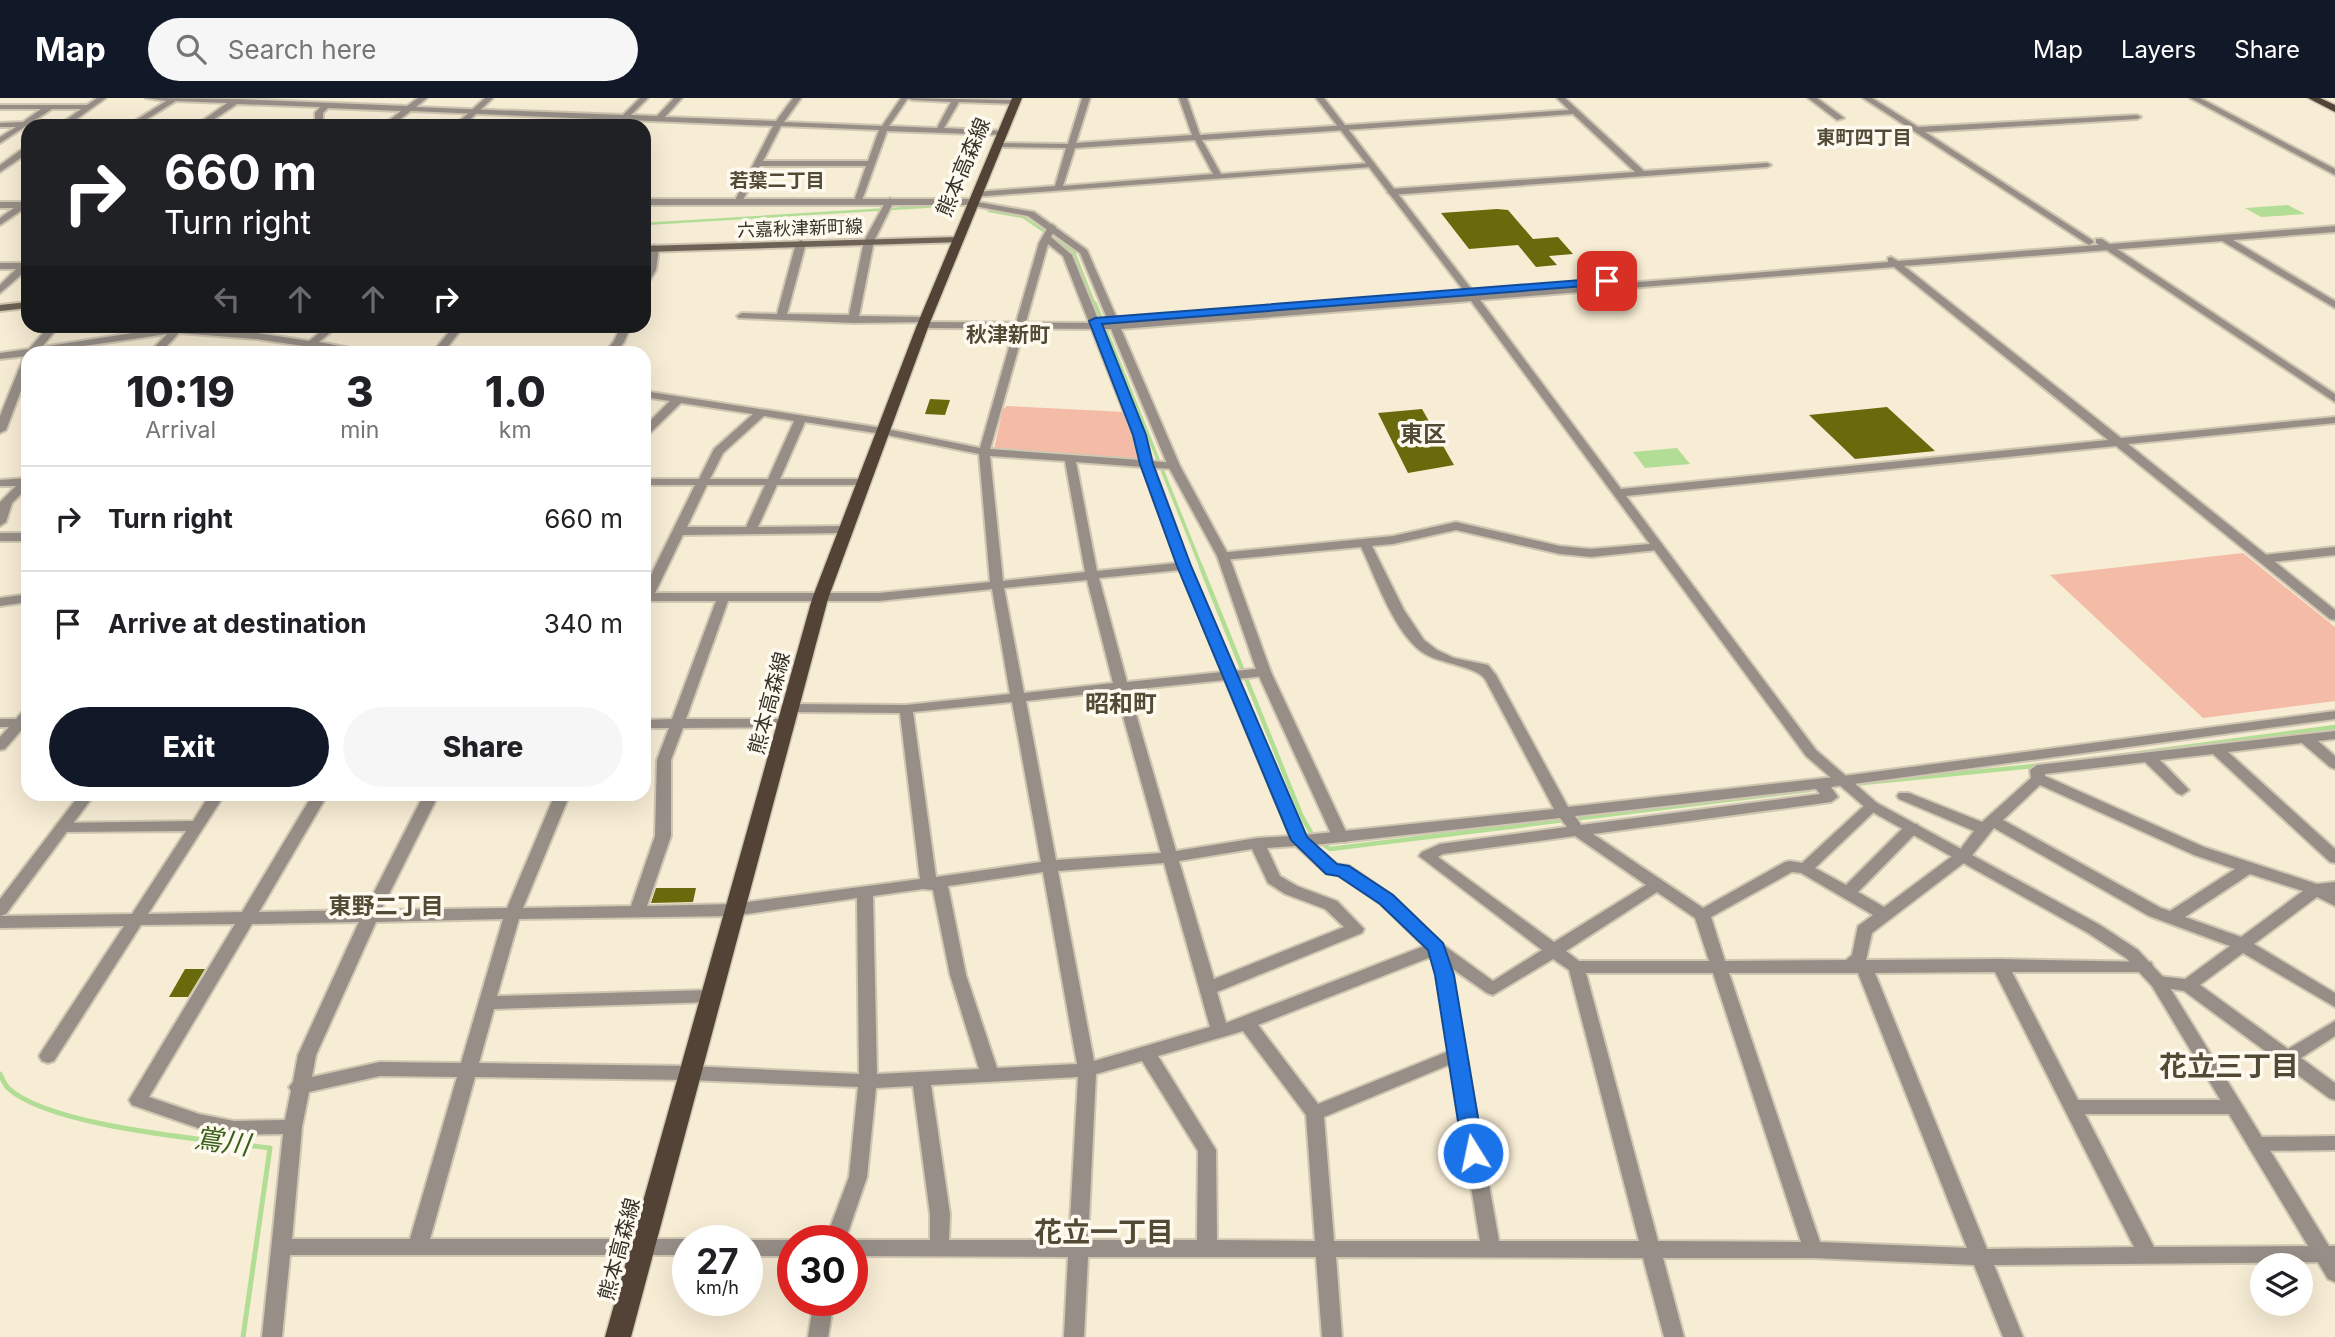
<!DOCTYPE html>
<meta charset="utf-8">
<style>
body{margin:0;font-family:Inter,"Noto Sans JP",sans-serif;background:#f6f6f6;color:#202124;height:100vh;display:flex;flex-direction:column;font-size:26px;white-space:nowrap}
*{box-sizing:border-box;margin:0}
p{font-size:23px;color:#757577}
.icon{flex:none;width:38px;height:38px;fill:none;stroke:currentColor;stroke-width:2;stroke-linecap:round;stroke-linejoin:round}
.map{position:relative;flex:1;overflow:hidden}
.details{position:absolute;left:21px;top:248px;width:630px;height:455px;display:flex;flex-direction:column;background:#fff;border-radius:21px;box-shadow:0 7px 28px #0002}
.details>*{flex:none}
.top-card{position:absolute;left:21px;top:21px;width:630px;height:214px;border-radius:21px;box-shadow:0 7px 28px #0002;background:#202124;color:#fff;overflow:hidden}
.controls{position:absolute;left:2250px;top:1155px;display:grid;gap:14px}
.controls a{display:grid;place-items:center;width:63px;height:63px;border-radius:50%;background:#fff;box-shadow:0 7px 28px #0002;font-size:35px}
.speed{position:absolute;left:672px;top:1127px;display:flex;gap:14px;font-size:35px;font-weight:700;text-align:center}
.speed>*{display:grid;place-content:center;width:91px;height:91px;border-radius:50%;background:#fff;box-shadow:0 7px 28px #0002;line-height:1}
.speed small{font-size:18px;font-weight:400}
.speed .limit{border:10px solid #d22;background:#fff;color:#111}
.pin{position:absolute;display:grid;place-items:center;width:60px;height:60px;color:#fff;margin:-30px;border-radius:14px;box-shadow:0 4px 10px #0006}
.me{position:absolute;width:77px;margin:-38px;rotate:350deg;stroke-linejoin:round;filter:drop-shadow(0 0 5px #0008)}
.turn{display:flex;align-items:center;gap:24px;height:147px;padding:0 28px;font-size:32px}
.turn .icon{width:91px;height:91px;stroke-width:2.5}
.turn b{display:block;font-size:49px;line-height:60px}
.lanes{display:flex;align-items:center;height:66px;padding:0 28px;background:#0003;justify-content:center;gap:35px;direction:ltr}
.lanes .off{opacity:.35}
.eta{display:flex;justify-content:space-evenly;align-items:center;height:119px;text-align:center}
.eta b{font-size:42px;font-weight:800;line-height:49px}
.button{display:flex;gap:14px;margin-top:auto;padding:14px 28px}
.button a{flex:1;height:80px;border-radius:42px;background:#111827;color:#fff;font-size:28px;font-weight:800;line-height:80px;text-align:center}
.button a+a{background:#f6f6f6;color:#202124}
ul{padding:0;list-style:none}
li{display:flex;align-items:center;gap:21px;height:105px;padding:0 28px;border-top:2px solid #e0e0e0}
li div{flex:1}
li b{display:block;font-size:26px}
li em{font-style:normal}
header{display:flex;align-items:center;gap:42px;box-sizing:border-box;height:98px;padding:0 35px;background:#111827;color:#fff}
header strong{font-size:33px}
nav{display:flex;gap:38px;margin-inline-start:auto;font-size:24px}
.search{width:490px;height:63px;background:#f6f6f6;display:flex;align-items:center;gap:18px;box-sizing:border-box;padding:0 24px;border-radius:38px;color:#757577;font-size:26px}
.map>svg:first-child{display:block}
</style>
<header>
<strong>Map</strong>
<div class="search"><svg class="icon" aria-label="search" viewBox="0 0 24 24"><circle cx="10" cy="10" r="6"/><path d="M15 15l6 6"/></svg>Search here</div>
<nav><a>Map</a><a>Layers</a><a>Share</a></nav>
</header>
<div class="map">
<svg width="2335" height="1239" viewBox="0 0 2335 1239">
<rect width="100%" height="100%" fill="#f7ecd4"/>
<!-- green -->
<g fill="#f4bba7">
<polygon points="1007,308 1125,314 1141,361 994,351 1003,311"/>
<polygon points="2243,455 2335,529 2335,603 2203,620 2050,477"/>
</g>
<!-- water -->
<g fill="#b2dd94">
<polygon points="2288,107 2305,116 2261,119 2245,110"/>
<polygon points="1677,350 1690,366 1645,370 1633,354"/>
</g>
<g fill="none" stroke-linecap="round" stroke-linejoin="round">
<!-- stream-far3 -->
<g stroke="#b2dd94" stroke-width="2.5">
<polyline points="989,113 1023,119 1074,154 1095,207"/>
<polyline points="644,126 940,108"/>
<polyline points="0,171 28,171"/>
</g>
<!-- stream-far2 -->
<polyline stroke="#b2dd94" stroke-width="3.5" points="1095,205 1202,471"/>
<!-- stream-far1 -->
<g stroke="#b2dd94" stroke-width="4.5">
<polyline points="1201,469 1302,719 1313,738"/>
<polyline points="2110,659 2335,629"/>
<polyline points="1853,686 2043,667"/>
<polyline points="1320,744 1330,751 1809,692"/>
</g>
<!-- stream -->
<path stroke="#b2dd94" stroke-width="5" d="M0 976C2 980 5 987 8 990 49 1029 211 1042 270 1050L243 1239"/>
</g>
<!-- building -->
<g fill="#696a0b">
<polygon points="1497,111 1508,112 1533,141 1558,139 1573,156 1549,158 1557,167 1536,169 1518,147 1469,151 1441,115"/>
<polygon points="930,301 950,302 945,317 925,316"/>
<polygon points="1887,309 1935,353 1855,361 1809,317"/>
<polygon points="1422,311 1454,367 1408,375 1378,315"/>
<polygon points="656,790 696,790 693,804 651,805"/>
<polygon points="185,871 205,871 188,899 169,899"/>
</g>
<g fill="none" stroke-linecap="round" stroke-linejoin="round">
<defs>
<g id="minor">
<polygon points="97,0 106,0 67,28 58,28 81,11 52,11 0,45 0,39 16,29 0,29 0,25 23,24 41,11 0,11 0,7 87,7"/>
<path d="M146 0 236 1 407 8 418 0H427L416 9 623 17 640 0H648L631 17 657 18 674 0H682L665 19 776 23 793 0H801L784 24 882 28 901 0 1016 2 1020 4 1016 6 959 4 944 30 1005 33 1006 35 1002 37 887 33 861 105 854 103 866 68H760L742 104 738 107 734 104 773 28 627 22 620 26 616 24 618 22 411 13 391 28H382L401 13 328 10 323 15V28H315V15L320 9 237 6 204 28H195L227 5 176 3 136 28H127L166 3ZM908 0 912 2 951 4 937 30 889 28ZM781 28 879 32 868 63H763Z"/>
<path d="M1082 0H1090L1076 45 1192 37 1179 0H1187L1200 37 1569 12 1557 0H1565L1644 73 1767 65 1771 67 1767 69 1391 97 1387 94 1391 91 1635 74 1573 16 1202 42 1221 76 1371 65 1375 67 1371 69 973 99 972 97 976 94 1055 88 1066 50 997 49 993 47 997 45 1068 46ZM1195 42 1213 76 1063 88 1075 50Z"/>
<polygon points="1808,0 1817,0 1844,20 1837,22"/>
<polygon points="1863,0 1872,0 1918,29 2137,17 2141,19 2137,21 1925,34 2092,142 2094,144 2089,147"/>
<polygon points="2190,0 2200,0 2335,71 2335,77"/>
<polygon points="25,49 28,49 28,55 0,74 0,67"/>
<polygon points="890,100 894,103 874,143 859,218 926,219 930,220 930,224 853,225 739,220 737,218 742,215 777,216 796,145 801,142 806,145 787,216 849,217 864,143 886,103"/>
<polygon points="21,105 27,105 28,108 0,127 0,120"/>
<path d="M1052 126 1056 129 1051 139 1072 157 1145 337 1152 363 1174 365 1180 368 1174 371 1154 370 1190 468 1235 573 1264 570 1271 574 1264 578 1238 581 1305 737 1554 711 1485 581C1475 568 1442 566 1425 556 1395 538 1376 480 1361 449L1223 462 1219 461 1217 458 1219 455 1393 438 1456 424 1560 448 1591 451 1661 445 1663 448 1657 452 1591 459 1560 456 1456 432 1393 446 1372 448 1404 512 1424 542 1437 552 1454 560 1488 567 1496 577 1568 709 1843 678 2335 613V621L1831 689 1838 699 1831 704 1593 736 1703 810 1785 764 1790 763 1802 765 1867 705H1877L1879 708 1877 711 1815 770 1846 787 1907 726H1917L1920 730 1917 734 1858 794 1884 809 1959 753 1974 733 1899 701 1897 698 1899 695H1909L1982 724 2031 680 2030 672 2037 667 2335 633V641L2318 643 2335 658V671L2330 669 2302 645 2228 654 2335 751V765L2330 764 2213 656 2160 662 2189 692 2182 697 2177 695 2145 664 2045 676V678L2204 749 2317 786 2335 784V808L2317 799 2254 846 2335 895V909L2243 855 2200 887 2288 951 2335 923V938L2301 960 2335 985V1002L2329 1000 2184 893 2152 888 2150 884 2152 880 2158 878 2185 881 2230 848 2149 818 1994 730 1969 761 1872 835 1866 862 2000 861 2151 864 2153 868 2151 872 2145 874H2012L2078 1002H2234L2240 1004 2243 1009 2240 1014 2234 1016H2085L2154 1149 2335 1148V1164L1994 1167 2023 1239H2003L1974 1167 1813 1160H1663L1684 1239H1664L1643 1160 1336 1159 1342 1239H1322L1316 1159H1088L1084 1239H1064L1068 1159 852 1158V1143H849L852 1142H930V1116L913 988 876 990 867 1079 845 1143H825L849 1079 858 989 689 982 475 979 430 1141H688L694 1143H688V1157H290L282 1239H262L283 1036 234 1037 198 1030 132 1007 129 1002 235 826 141 827 54 963 48 965 42 963 39 958 42 953 124 828 0 830V818L132 816 186 733 63 734 58 733 55 729 58 725 193 723 210 696H225L148 816 242 814 313 696H328L259 814 365 812 424 696H439L381 812 507 810 555 696H570L523 810 631 808 655 738 657 662 669 630H644V622L672 621 716 503H651L644 508V491L695 387H644V381H699L714 351 753 316 681 305 648 337 644 338V329L670 303 644 299V293L882 330 980 350 1039 145 1048 129ZM1048 146 1063 158 1133 337 1140 362 990 351ZM764 318 794 323 768 381H710L723 355ZM805 324 882 336 979 356 990 484 879 495H655L683 437 849 435 851 432 845 428 758 429 777 387H862L868 384 862 381H780ZM990 358 1065 363 1085 474 1003 483ZM1076 364 1142 369 1177 465 1097 473ZM707 387H765L746 429H687ZM1180 472 1222 574 1127 584 1099 480ZM1087 482 1113 585 1024 595 1004 490ZM992 491 1010 596 906 607 792 606 785 610 792 614 900 615 920 781 733 806 647 808 671 738V662L683 630 788 629 795 625 788 621H686L728 503H879ZM1225 582 1290 738 1257 740 1176 753 1129 592ZM1116 593 1161 755 1056 762 1026 603ZM1012 604 1041 764 936 779 913 614ZM2040 687 2194 757 2235 771 2170 813 2161 810 2003 722ZM1816 691 1820 696 1581 727 1575 718ZM1560 720 1567 729 1440 746 1422 754 1419 758 1542 852 1493 883 1442 846 1393 798 1349 768 1336 766 1314 747ZM1575 738 1646 787 1554 844 1438 759 1443 756ZM1296 748 1326 775 1339 777 1381 806 1424 848 1226 925 1217 894 1362 835 1364 831 1337 803 1297 788 1280 778 1267 750ZM1252 751 1268 785 1285 796 1325 811 1344 829 1214 881 1179 763ZM1164 765 1210 929 1094 963 1058 773ZM1043 774 1077 966 997 970 966 877 948 788ZM1792 774 1801 775 1873 817 1858 828 1852 857 1846 862 1725 863 1711 819ZM2250 776 2303 793 2241 839 2185 819ZM923 791 933 792 950 877 979 971 877 976 873 798ZM1657 794 1695 820 1709 863H1579L1566 853ZM857 800 859 976 689 968 479 965 494 911 710 904 716 902 718 898 716 894 710 892 497 898 519 821 733 818ZM503 821 461 965 380 964 312 979 316 957 376 824ZM359 824 298 957 293 984 289 989 291 993 285 1022 234 1023 199 1016 149 999 252 826ZM1431 859 1437 878 1449 953 1318 1006 1258 927ZM1553 861 1569 872 1639 1143H1499L1450 869 1487 895 1493 897ZM1995 874 2134 1149 1987 1151 1875 875ZM1586 875H1713L1801 1144 1658 1143ZM1729 875H1858L1967 1150 1820 1144ZM1243 933 1306 1017 1315 1143 1217 1142 1216 1052 1158 958ZM1142 963 1198 1053 1197 1142H1088L1096 976ZM1451 966 1480 1143H1334L1324 1019ZM380 978 457 979 410 1141H292L302 1029 309 994ZM1078 979 1069 1142H949L950 1116 931 987Z"/>
<polygon points="2096,141 2102,141 2335,296 2335,304 2096,145"/>
<polygon points="654,147 659,150 656,172 647,187 644,188 649,150"/>
<polygon points="28,161 28,171 0,195 0,187 16,171 0,171 0,165 22,165"/>
<polygon points="49,228 59,228 42,249 178,228 257,235 309,243 328,228 338,228 319,244 381,256 352,256 313,250 306,256 294,256 303,248 257,241 179,235 159,256 148,256 167,236 28,256 28,274 6,332 0,335 0,318 23,261 27,258 0,261 0,255 29,251"/>
<polygon points="540,228 553,228 544,233 536,233 535,231"/>
<polygon points="621,228 631,228 624,244 615,256 604,256 614,243"/>
<polygon points="28,380 28,389 12,405 6,424 0,428 0,404 16,388 0,388 0,382"/>
<rect x="0" y="435" width="28" height="8"/>
<polygon points="2335,449 2335,457 2263,465 2257,461 2263,457"/>
<polygon points="28,496 28,504 0,508 0,500"/>
<polygon points="28,612 28,629 24,629 5,651 0,652 0,639 9,629 0,629 0,621 16,621 23,613"/>
<polygon points="2335,1038 2335,1052 2257,1053 2250,1051 2248,1046 2250,1041 2257,1039"/>
<polygon points="747,1142 793,1142 796,1143 793,1143 793,1158 747,1158 747,1143 744,1143"/>
<polygon points="814,1202 834,1202 828,1239 808,1239"/>
</g>
<g id="tertiary">
<polygon points="485,0 493,0 463,28 454,28"/>
<path d="M1316 0H1324L1476 197 1888 164V160L1891 159 1898 163 2335 128V134L2233 142 2335 203V210L2222 143 1904 168 2121 340 2335 319V325L2128 346 2335 512V522L2330 521 2116 348 1626 398 1816 652 1877 705 2100 827 2138 852 2164 880 2335 1158V1184L2328 1181 2152 888 2126 860 2088 835 1867 711 1806 658 1471 203 1121 231 1180 368 1229 458 1271 574 1349 740 1346 744H1336L1333 740 1257 574 1217 458 1168 368 1111 231 923 230 918 227 923 224 1109 225 1080 155 1028 118 969 107H644V101H974L978 104 1034 114 1087 152 1119 225 1467 197ZM1894 169 2108 342 1621 391 1480 202Z"/>
<rect x="0" y="104" width="28" height="6"/>
<polygon points="454,228 464,228 442,256 431,256"/>
<polygon points="80,696 95,696 6,816 0,818 0,801"/>
</g>
<g id="secondary">
<polygon points="958,139 961,140 961,144 644,154 644,148"/>
<polygon points="28,204 28,210 0,213 0,207"/>
</g>
<g id="primary">
<polygon points="1012,0 1022,0 929,227 828,501 631,1239 605,1239 812,501 917,227"/>
<polygon points="2308,0 2320,0 2335,7 2335,14"/>
</g>
</defs>
<!-- minor casing -->
<use href="#minor" stroke="#d0c7b2" stroke-width="4"/>
<!-- tertiary casing -->
<use href="#tertiary" stroke="#d0c7b2" stroke-width="4"/>
<!-- secondary casing -->
<use href="#secondary" stroke="#d0c7b2" stroke-width="4"/>
<!-- primary casing -->
<use href="#primary" stroke="#d0c7b2" stroke-width="3"/>
<!-- minor -->
<use href="#minor" fill="#978f87" fill-rule="evenodd"/>
<!-- tertiary -->
<use href="#tertiary" fill="#978f87" fill-rule="evenodd"/>
<!-- secondary -->
<use href="#secondary" fill="#6e6257" fill-rule="evenodd"/>
<!-- primary -->
<use href="#primary" fill="#524336" fill-rule="evenodd"/>
</g>
<!-- route -->
<polygon fill="#1a73e8" stroke="#114b97" stroke-width="2" points="1607,180 1613,183 1611,186 1102,226 1146,337 1153,366 1191,468 1307,739 1337,766 1349,768 1393,797 1443,845 1454,877 1484,1055 1481,1061 1473,1063 1466,1061 1463,1055 1435,877 1428,852 1380,806 1338,778 1326,776 1291,742 1177,468 1140,366 1133,337 1089,223 1095,220"/>
<g text-anchor="middle" dominant-baseline="central" stroke-width="7" stroke-linejoin="round" paint-order="stroke">
<!-- far-street labels -->
<g font-size="18" fill="#363228" stroke="#fffaf0">
<text transform="translate(800 130) rotate(-2)">六嘉秋津新町線</text>
</g>
<!-- far-neighbourhood labels -->
<g font-size="19" font-weight="bold" fill="#534a36" stroke="#fffaf0">
<text x="1864" y="39">東町四丁目</text>
<text x="777" y="82">若葉二丁目</text>
</g>
<!-- street labels -->
<g font-size="21" fill="#363228" stroke="#fffaf0">
<text transform="translate(963 69) rotate(-67)">熊本高森線</text>
<text transform="translate(769 605) rotate(-75)">熊本高森線</text>
<text transform="translate(619 1151) rotate(-75)">熊本高森線</text>
</g>
<!-- far-quarter labels -->
<g font-size="21" font-weight="bold" fill="#534a36" stroke="#fffaf0">
<text x="1008" y="236">秋津新町</text>
</g>
<!-- far-district labels -->
<g font-size="23" font-weight="bold" fill="#534a36" stroke="#fffaf0">
<text x="1423" y="336">東区</text>
</g>
<!-- neighbourhood labels -->
<g font-size="23" font-weight="bold" fill="#534a36" stroke="#fffaf0">
<text x="386" y="808">東野二丁目</text>
</g>
<!-- quarter labels -->
<g font-size="24" font-weight="bold" fill="#534a36" stroke="#fffaf0">
<text x="1121" y="605">昭和町</text>
</g>
<!-- near-neighbourhood labels -->
<g font-size="28" font-weight="bold" fill="#534a36" stroke="#fffaf0">
<text x="2229" y="968">花立三丁目</text>
<text x="1104" y="1134">花立一丁目</text>
</g>
<!-- near-water labels -->
<g font-size="28" font-style="italic" fill="#3a6018" stroke="#fffaf0">
<text transform="translate(222 1043) rotate(8)">鴬川</text>
</g>
</g>
</svg>
<div class="controls">
<a><svg class="icon" aria-label="layers" viewBox="0 0 24 24"><path d="M12 4l9 5-9 5-9-5zM3 14l9 5 9-5"/></svg></a>
</div>
<div class="speed"><div>27<small>km/h</small></div><div class="limit">30</div></div>
<div class="pin" style="left:1607px;top:183px;background:#d93025"><svg class="icon" aria-label="arrive" viewBox="0 0 24 24"><path d="M6 21V4h12l-3 4 3 4H6"/></svg></div>
<svg class="me" style="left:1473px;top:1055px" viewBox="-20 -20 40 40"><circle r="17" fill="#1a73e8" stroke="#fff" stroke-width="3"/><path d="M0-11L8 9 0 5-8 9z" fill="#fff"/></svg>
<div class="top-card">
<div class="turn"><svg class="icon" aria-label="right" viewBox="0 0 24 24"><path d="M7 20v-9h11M14 6l5 5-5 5"/></svg><div><b>660 m</b>Turn right</div></div>
<div class="lanes"><svg class="icon off" aria-label="left" viewBox="0 0 24 24"><path d="M17 20v-9H6M10 6l-5 5 5 5"/></svg><svg class="icon off" aria-label="ahead" viewBox="0 0 24 24"><path d="M12 20V5M6 11l6-6 6 6"/></svg><svg class="icon off" aria-label="ahead" viewBox="0 0 24 24"><path d="M12 20V5M6 11l6-6 6 6"/></svg><svg class="icon" aria-label="right" viewBox="0 0 24 24"><path d="M7 20v-9h11M14 6l5 5-5 5"/></svg></div>
</div>
<section class="details">
<div class="eta">
<div><b>10:19</b><p>Arrival</p></div>
<div><b>3</b><p>min</p></div>
<div><b>1.0</b><p>km</p></div>
</div>
<ul>
<li><svg class="icon" aria-label="right" viewBox="0 0 24 24"><path d="M7 20v-9h11M14 6l5 5-5 5"/></svg><div><b>Turn right</b></div><em>660 m</em></li>
<li><svg class="icon" aria-label="arrive" viewBox="0 0 24 24"><path d="M6 21V4h12l-3 4 3 4H6"/></svg><div><b>Arrive at destination</b></div><em>340 m</em></li>
</ul>
<div class="button"><a>Exit</a><a>Share</a></div>
</section>
</div>
